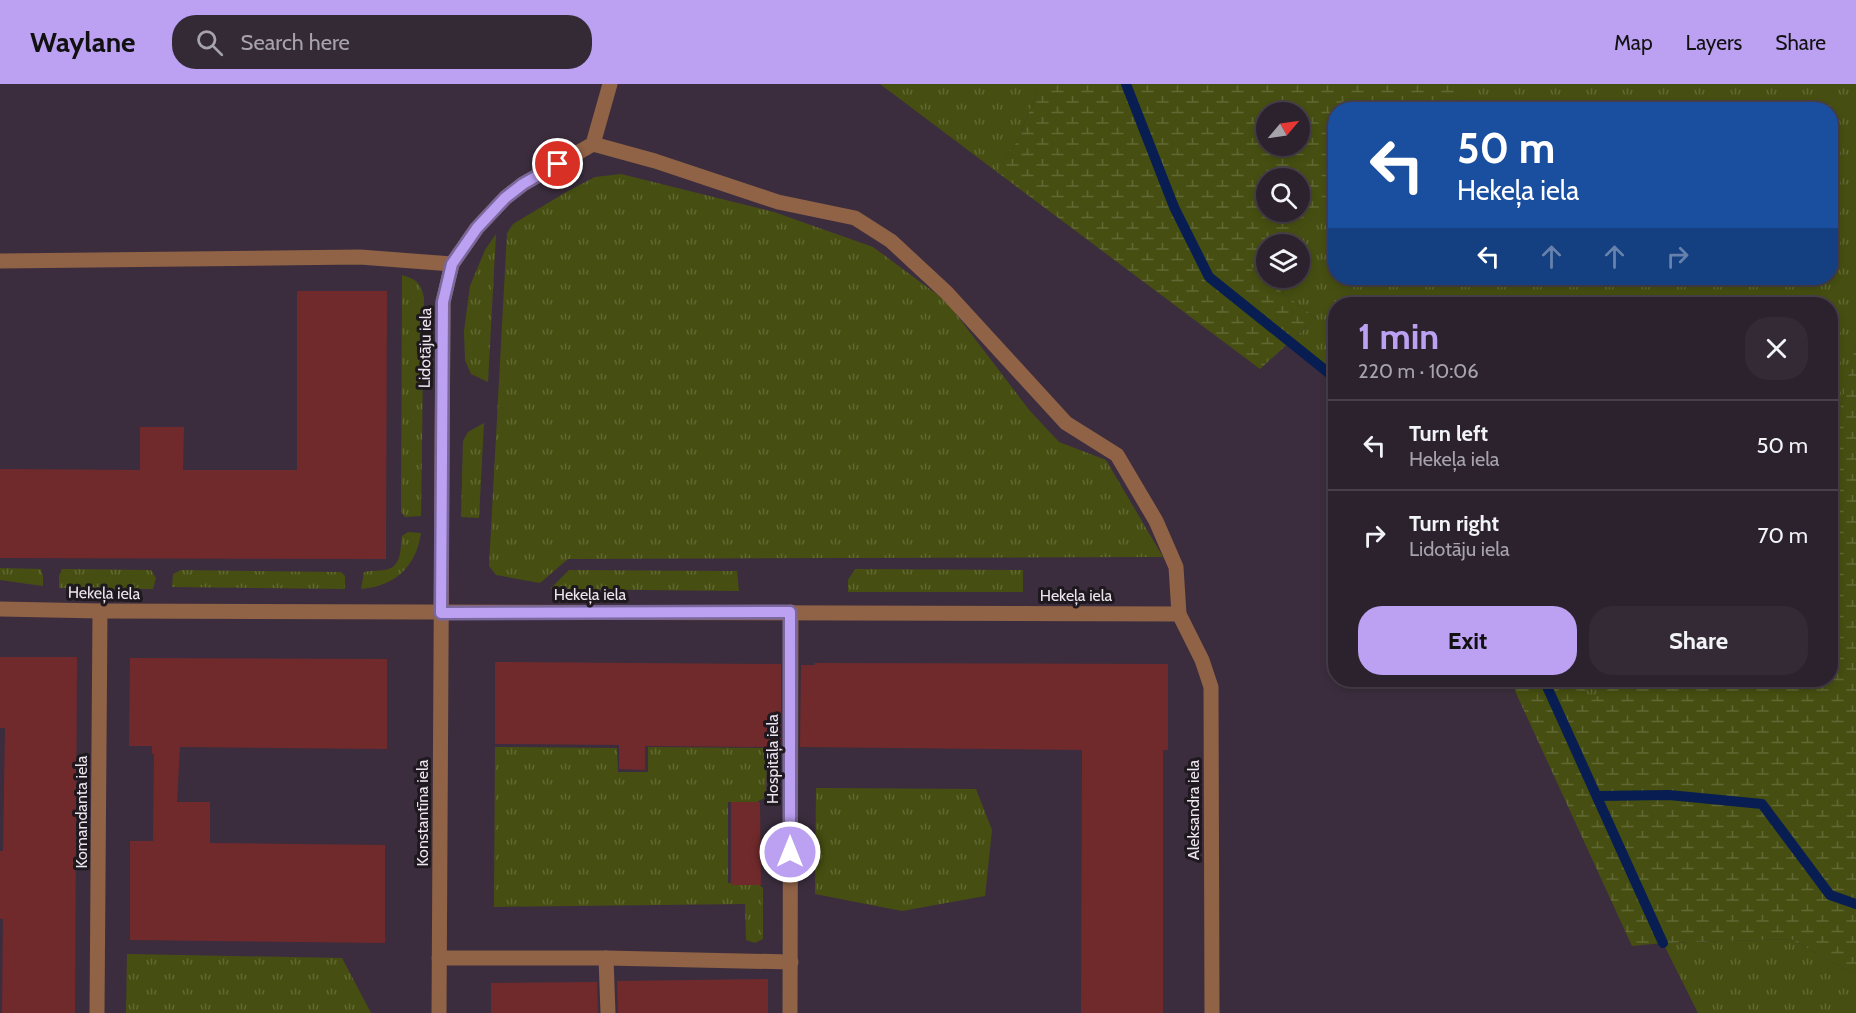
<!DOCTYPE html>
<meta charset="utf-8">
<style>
body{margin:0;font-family:Cabin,sans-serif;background:#342a36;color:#f1f3f6;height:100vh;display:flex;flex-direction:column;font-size:22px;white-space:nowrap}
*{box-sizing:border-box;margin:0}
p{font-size:20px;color:#a6a4aa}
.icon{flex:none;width:33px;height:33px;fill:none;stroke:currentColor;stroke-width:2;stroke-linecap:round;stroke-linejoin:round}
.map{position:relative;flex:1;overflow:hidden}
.sheet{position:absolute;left:1328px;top:213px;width:510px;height:390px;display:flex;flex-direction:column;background:#2c222e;border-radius:24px;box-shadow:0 3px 9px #0003,0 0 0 2px #483f4a}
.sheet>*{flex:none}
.hud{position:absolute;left:1328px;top:18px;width:510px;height:183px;border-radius:24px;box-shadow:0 3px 9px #0003,0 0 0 2px #483f4a;background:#1a4fa0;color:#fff;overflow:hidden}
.needle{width:39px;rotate:61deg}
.tools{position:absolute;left:1256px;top:18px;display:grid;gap:12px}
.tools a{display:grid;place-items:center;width:54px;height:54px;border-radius:50%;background:#2c222e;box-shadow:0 3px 9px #0003,0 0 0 2px #483f4a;font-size:30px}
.pin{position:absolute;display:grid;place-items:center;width:51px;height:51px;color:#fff;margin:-26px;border:3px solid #fff;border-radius:50%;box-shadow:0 2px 6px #0007}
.me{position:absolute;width:66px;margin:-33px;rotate:0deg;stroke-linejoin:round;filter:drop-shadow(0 0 4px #0008)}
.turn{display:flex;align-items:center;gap:21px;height:126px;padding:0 30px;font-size:27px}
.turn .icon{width:78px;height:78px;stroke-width:2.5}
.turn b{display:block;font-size:42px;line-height:51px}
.lanes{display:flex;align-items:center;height:57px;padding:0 30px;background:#0003;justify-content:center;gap:30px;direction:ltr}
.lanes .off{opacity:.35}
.round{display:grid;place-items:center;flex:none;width:63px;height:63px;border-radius:24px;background:#342a36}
.overview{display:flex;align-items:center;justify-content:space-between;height:102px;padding:0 30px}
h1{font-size:36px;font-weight:800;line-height:45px;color:#bca0f2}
.button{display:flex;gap:12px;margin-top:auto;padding:12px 30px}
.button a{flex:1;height:69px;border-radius:24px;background:#bca0f2;color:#111;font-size:24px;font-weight:800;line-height:69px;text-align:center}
.button a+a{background:#342a36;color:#f1f3f6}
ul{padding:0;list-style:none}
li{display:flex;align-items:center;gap:18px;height:90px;padding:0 30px;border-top:2px solid #483f4a}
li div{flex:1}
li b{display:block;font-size:22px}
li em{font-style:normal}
header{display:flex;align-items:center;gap:36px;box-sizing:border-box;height:84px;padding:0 30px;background:#bca0f2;color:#111}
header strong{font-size:28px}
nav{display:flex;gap:33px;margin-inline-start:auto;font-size:21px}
.search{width:420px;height:54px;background:#342a36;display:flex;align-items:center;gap:15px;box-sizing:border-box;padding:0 21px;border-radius:24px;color:#a6a4aa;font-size:22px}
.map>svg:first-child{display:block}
</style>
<header>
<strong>Waylane</strong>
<div class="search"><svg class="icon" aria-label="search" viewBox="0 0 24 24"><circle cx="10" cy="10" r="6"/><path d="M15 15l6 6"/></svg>Search here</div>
<nav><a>Map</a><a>Layers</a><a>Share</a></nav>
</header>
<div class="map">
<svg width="1856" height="929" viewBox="0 0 1856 929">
<defs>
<pattern id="grass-tufts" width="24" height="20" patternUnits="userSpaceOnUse" patternTransform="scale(1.5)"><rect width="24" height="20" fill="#464f11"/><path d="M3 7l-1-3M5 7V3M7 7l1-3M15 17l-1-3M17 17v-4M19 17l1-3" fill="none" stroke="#616834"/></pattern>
<pattern id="wetland-marsh" width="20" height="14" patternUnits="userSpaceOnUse" patternTransform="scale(1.5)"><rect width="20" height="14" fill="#464f11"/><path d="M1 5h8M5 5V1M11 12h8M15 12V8" fill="none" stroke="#616834"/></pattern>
</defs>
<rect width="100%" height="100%" fill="#3b2d3d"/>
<!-- grass -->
<g fill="url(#grass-tufts)">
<polygon points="880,0 1037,0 1037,8 1018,56 997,88"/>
<polygon points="1473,0 1856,0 1856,259 1830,368 1830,220 1335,220 1335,294 1289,259 1316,234 1251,185 1266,173 1266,194 1299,194 1299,160 1281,160 1335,115 1335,194 1830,194 1830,26 1443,25"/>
<polygon points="621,90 774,128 873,163 946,217 1030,327 1059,358 1106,376 1163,473 568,475 540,499 496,491 489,482 507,149 513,140 568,107 595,93"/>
<polygon points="496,150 488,298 471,290 465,276 464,247 470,202 485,166"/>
<path d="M402 191C417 196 420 198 424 214L421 432 405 433 401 428Z"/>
<polygon points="484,339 479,434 461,433 463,357 468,348"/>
<path d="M408 448 421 449C416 483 395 502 361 505L364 488C371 486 378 487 385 486 402 483 400 466 402 452Z"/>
<polygon points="0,484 41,485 43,492 43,502 0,496"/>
<polygon points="62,485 151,486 156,494 153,505 59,504 59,492"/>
<polygon points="855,485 1023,486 1023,508 848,508 848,496"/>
<polygon points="181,486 341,488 345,492 345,505 172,503 173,490"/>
<polygon points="569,486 737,487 739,507 550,505"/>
<polygon points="1581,596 1623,596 1590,618"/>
<polygon points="495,663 617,664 618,688 648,688 648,663 767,664 766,713 757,718 728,718 728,799 757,799 763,804 763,855 755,859 746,856 745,820 494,823"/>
<polygon points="816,704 976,705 992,746 985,812 902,827 815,810"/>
<polygon points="1791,855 1856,891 1856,929 1698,929 1663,859"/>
<polygon points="127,870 342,874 371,929 126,929"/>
</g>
<!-- wetland -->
<g fill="url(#wetland-marsh)" fill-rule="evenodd">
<path d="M1037 0H1473L1443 25 1335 26V115L1281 160H1266V173L1251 185 1316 234 1260 285 997 88 1018 56 1037 8ZM1266 28H1299V62H1266ZM1266 94H1299V128H1266Z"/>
<polygon points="1856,259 1856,891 1791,855 1663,859 1632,862 1510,596 1581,596 1590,617 1623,596 1830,596 1830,368"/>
</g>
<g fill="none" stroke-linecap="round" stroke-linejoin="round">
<!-- stream -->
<g stroke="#081d52" stroke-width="10">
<polyline points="1126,0 1174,123 1209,193 1335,294"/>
<polyline points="1544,596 1663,859"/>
<polyline points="1597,712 1669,711 1762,720 1830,811 1856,820"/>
</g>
</g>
<!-- building -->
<g fill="#712a2c">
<polygon points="297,207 387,207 386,475 0,474 0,385 140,386 140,343 184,343 183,386 297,386"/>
<polygon points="0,573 77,573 75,929 2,929 3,835 0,835 0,767 3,767 5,644 0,644"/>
<polygon points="130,574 387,575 387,665 180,663 177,718 210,718 210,759 385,761 385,859 130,856 130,757 153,757 154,670 152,670 152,662 129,662"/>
<polygon points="495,578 781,580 781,663 645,662 645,686 619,685 619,661 495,660"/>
<polygon points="815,579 1168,580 1168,666 1163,666 1163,929 1081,929 1082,666 800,663 801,581 815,581"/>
<polygon points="731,718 760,718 761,801 731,801"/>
<polygon points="768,895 768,929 618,929 617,897"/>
<polygon points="597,898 598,929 491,929 491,899"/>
</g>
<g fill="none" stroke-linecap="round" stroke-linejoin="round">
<!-- street -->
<g stroke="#906246" stroke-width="15">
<polyline points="593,60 655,77 778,118 855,134 891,157 947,209 1066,339 1117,371 1156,437 1176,483 1179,530 1202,576 1211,603 1212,929"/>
<polyline points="0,177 360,173 452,180"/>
<polyline points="0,525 100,527 1179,530"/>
<polyline points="439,874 606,874 791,878"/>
<polyline points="606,874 608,929"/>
<polyline points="97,929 100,527"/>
<polyline points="439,929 443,218 452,180 477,144 505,114 523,100 593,60 610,0"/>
<polyline points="790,929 791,528"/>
</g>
</g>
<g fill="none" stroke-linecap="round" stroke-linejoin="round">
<defs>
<polyline id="route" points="558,80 523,100 505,114 477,144 452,180 443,218 441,529 790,528 790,768"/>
</defs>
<!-- route casing -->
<use href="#route" stroke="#7a689d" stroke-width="15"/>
<!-- route -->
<use href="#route" stroke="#bca0f2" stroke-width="10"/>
</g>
<g text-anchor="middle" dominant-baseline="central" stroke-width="6" stroke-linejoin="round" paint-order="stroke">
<!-- street labels -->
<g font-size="16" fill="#ede4ee" stroke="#1e181f">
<text transform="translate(425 264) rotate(-89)">Lidotāju iela</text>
<text transform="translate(104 509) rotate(1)">Hekeļa iela</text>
<text x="590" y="510">Hekeļa iela</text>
<text x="1076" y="511">Hekeļa iela</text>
<text transform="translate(772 675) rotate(-90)">Hospitāļa iela</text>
<text transform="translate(1193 726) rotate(-90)">Aleksandra iela</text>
<text transform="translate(81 728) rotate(-90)">Komandanta iela</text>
<text transform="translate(422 729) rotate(-90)">Konstantīna iela</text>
</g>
</g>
</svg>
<div class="tools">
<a><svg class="needle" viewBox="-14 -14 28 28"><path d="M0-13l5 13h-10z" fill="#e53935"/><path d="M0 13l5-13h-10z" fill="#a6a4aa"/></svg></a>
<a><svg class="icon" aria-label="search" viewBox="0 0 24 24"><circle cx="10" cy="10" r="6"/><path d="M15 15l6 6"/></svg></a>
<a><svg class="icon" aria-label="layers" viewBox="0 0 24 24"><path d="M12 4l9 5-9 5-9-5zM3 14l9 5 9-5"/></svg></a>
</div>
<div class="pin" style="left:558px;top:80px;background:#d93025"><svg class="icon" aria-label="arrive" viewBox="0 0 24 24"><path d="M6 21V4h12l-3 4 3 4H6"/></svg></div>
<svg class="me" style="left:790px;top:768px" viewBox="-20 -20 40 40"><circle r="17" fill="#bca0f2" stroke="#fff" stroke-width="3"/><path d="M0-11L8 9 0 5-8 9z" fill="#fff"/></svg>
<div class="hud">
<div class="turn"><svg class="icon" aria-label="left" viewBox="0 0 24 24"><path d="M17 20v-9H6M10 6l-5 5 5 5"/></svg><div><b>50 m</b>Hekeļa iela</div></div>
<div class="lanes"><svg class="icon" aria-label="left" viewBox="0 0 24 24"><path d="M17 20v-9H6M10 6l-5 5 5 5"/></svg><svg class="icon off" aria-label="ahead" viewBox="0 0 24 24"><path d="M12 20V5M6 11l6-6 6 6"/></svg><svg class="icon off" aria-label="ahead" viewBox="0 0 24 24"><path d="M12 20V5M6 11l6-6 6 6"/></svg><svg class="icon off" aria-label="right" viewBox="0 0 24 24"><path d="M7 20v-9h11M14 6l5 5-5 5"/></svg></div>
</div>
<section class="sheet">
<div class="overview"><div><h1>1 min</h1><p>220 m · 10:06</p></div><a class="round"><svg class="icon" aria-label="close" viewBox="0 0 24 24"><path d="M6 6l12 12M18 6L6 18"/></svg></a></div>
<ul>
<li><svg class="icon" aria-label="left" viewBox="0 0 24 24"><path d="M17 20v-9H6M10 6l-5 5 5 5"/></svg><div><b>Turn left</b><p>Hekeļa iela</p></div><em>50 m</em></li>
<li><svg class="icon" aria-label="right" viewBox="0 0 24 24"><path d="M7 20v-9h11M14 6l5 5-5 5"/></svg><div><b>Turn right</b><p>Lidotāju iela</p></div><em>70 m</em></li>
</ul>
<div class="button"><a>Exit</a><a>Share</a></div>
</section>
</div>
